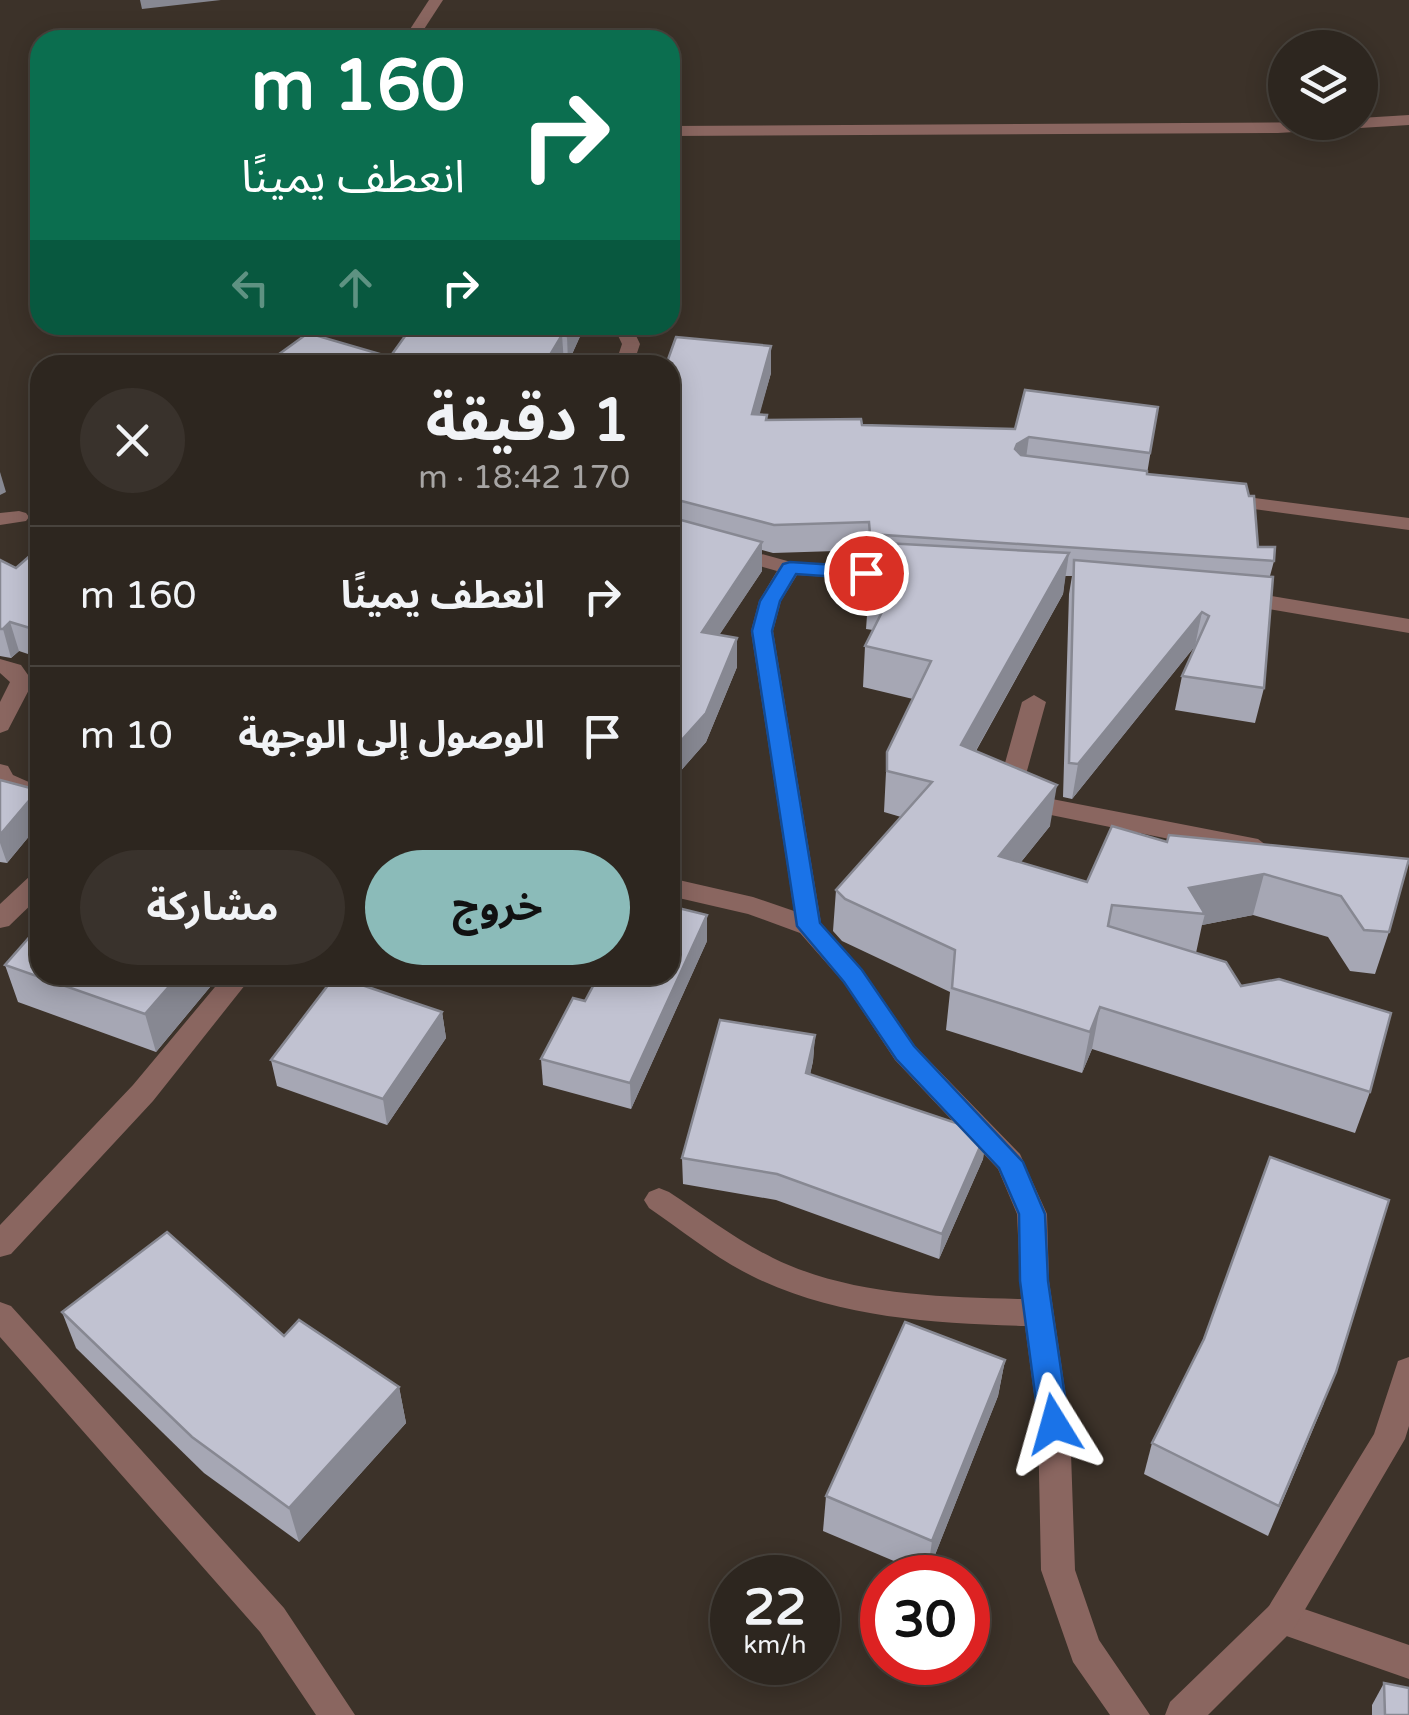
<!DOCTYPE html>
<html lang="ar">
<meta charset="utf-8">
<style>
body{margin:0;font-family:"Varela Round","Noto Sans Arabic",sans-serif;background:#39322c;color:#f1f3f6;direction:rtl;height:100vh;display:flex;flex-direction:column;font-size:38px;white-space:nowrap}
*{box-sizing:border-box;margin:0}
p{font-size:32px;color:#a7a5a4}
.icon{flex:none;width:55px;height:55px;fill:none;stroke:currentColor;stroke-width:2;stroke-linecap:round;stroke-linejoin:round}
.map{position:relative;flex:1;overflow:hidden;direction:ltr}
.panel{position:absolute;left:30px;top:355px;width:650px;height:630px;display:flex;flex-direction:column;background:#2d261f;border-radius:30px;box-shadow:0 5px 25px #0003,0 0 0 2px #48433d;direction:rtl}
.panel>*{flex:none}
.banner{position:absolute;left:30px;top:30px;width:650px;height:305px;border-radius:30px;box-shadow:0 5px 25px #0003,0 0 0 2px #48433d;direction:rtl;background:#0b6e4f;color:#fff;overflow:hidden}
.controls{position:absolute;left:1268px;top:30px;display:grid;gap:20px}
.controls a{display:grid;place-items:center;width:110px;height:110px;border-radius:50%;background:#2d261f;box-shadow:0 5px 25px #0003,0 0 0 2px #48433d;font-size:50px}
.speed{position:absolute;left:710px;top:1555px;display:flex;gap:20px;font-size:50px;font-weight:700;text-align:center}
.speed>*{display:grid;place-content:center;width:130px;height:130px;border-radius:50%;background:#2d261f;box-shadow:0 5px 25px #0003,0 0 0 2px #48433d;line-height:1}
.speed small{font-size:25px;font-weight:400}
.speed .limit{border:15px solid #d22;background:#fff;color:#111}
.pin{position:absolute;display:grid;place-items:center;width:85px;height:85px;color:#fff;margin:-42px;border:5px solid #fff;border-radius:50%;box-shadow:0 2px 10px #0007}
.me{position:absolute;width:110px;margin:-55px;rotate:352deg;stroke-linejoin:round;filter:drop-shadow(0 0 8px #0008)}
.turn{display:flex;align-items:center;gap:35px;height:210px;padding:0 50px;font-size:45px}
.turn .icon{width:130px;height:130px;stroke-width:2.5}
.turn b{display:block;font-size:70px;line-height:85px}
.lanes{display:flex;align-items:center;height:95px;padding:0 50px;background:#0003;justify-content:center;gap:50px;direction:ltr}
.lanes .off{opacity:.35}
.round{display:grid;place-items:center;flex:none;width:105px;height:105px;border-radius:52px;background:#39322c}
.summary{display:flex;align-items:center;justify-content:space-between;height:170px;padding:0 50px}
h1{font-size:60px;font-weight:700;line-height:75px}
.cta{display:flex;gap:20px;margin-top:auto;padding:20px 50px}
.cta a{flex:1;height:115px;border-radius:60px;background:#8bbbb9;color:#111;font-size:40px;font-weight:700;line-height:115px;text-align:center}
.cta a+a{background:#39322c;color:#f1f3f6}
ul{padding:0;list-style:none}
li{display:flex;align-items:center;gap:30px;height:140px;padding:0 50px;border-top:2px solid #48433d}
li div{flex:1}
li b{display:block;font-size:38px}
li em{font-style:normal}
.map>svg:first-child{display:block}
</style>
<div class="map">
<svg width="1409" height="1715" viewBox="0 0 1409 1715">
<rect width="100%" height="100%" fill="#3c3229"/>
<g fill="none" stroke-linecap="round" stroke-linejoin="round">
<!-- minor -->
<g fill="#8a6660" fill-rule="evenodd">
<polygon points="429,0 443,0 417,40 403,40"/>
<polygon points="1409,115 1409,125 1278,133 670,136 670,126 1360,122 1360,118"/>
<polygon points="613,325 631,325 640,344 633,365 615,365 622,344"/>
<polygon points="1224,494 1409,518 1409,530 1217,504 1217,496"/>
<polygon points="19,511 26,513 29,517 26,521 0,525 0,513"/>
<path d="M670 529 791 562 907 570 918 576 907 582 797 575 781 601 773 631 821 923 862 969 915 1046 1020 1154 1047 1214 1049 1281 1070 1424 1075 1570 1099 1640 1150 1715H1110L1073 1662 1041 1570 1038 1424 1025 1326C932 1323 837 1318 752 1276 715 1258 683 1231 649 1208L644 1200 649 1192 659 1188 669 1192C703 1214 736 1240 773 1258 849 1295 938 1297 1021 1299L1017 1214 998 1169 895 1060 844 983 800 933 748 914 670 896V878L753 897 794 911 751 631 759 601 777 571 670 541Z"/>
<polygon points="1236,590 1409,619 1409,633 1228,602 1225,597 1228,592"/>
<polygon points="0,659 21,665 33,682 8,730 0,733 0,702 10,682 0,673"/>
<polygon points="1034,695 1046,702 1025,778 1052,799 1258,839 1270,848 1267,854 1258,857 1036,812 1000,781 1022,702"/>
<polygon points="0,764 8,766 13,775 40,787 40,805 0,789"/>
<polygon points="40,872 40,896 9,926 0,928 0,904 31,875"/>
<polygon points="225,975 253,975 153,1101 11,1254 0,1257 0,1225 133,1085"/>
<polygon points="0,1302 11,1306 284,1608 355,1715 316,1715 260,1632 0,1337"/>
<polygon points="1281,1601 1409,1645 1409,1679 1269,1630 1264,1618 1269,1606"/>
</g>
<!-- tertiary -->
<polygon fill="#8a6660" fill-rule="evenodd" points="1409,1357 1409,1426 1405,1439 1293,1630 1208,1715 1165,1715 1170,1702 1269,1606 1374,1434 1398,1361"/>
</g>
<!-- wall -->
<g fill="#a6a7b4">
<polygon points="503,330 582,332 568,363 390,357"/>
<polygon points="771,346 771,373 759,414 766,420 862,425 1015,429 1158,407 1147,474 1258,547 1274,561 1270,576 1264,688 1255,723 1175,710 1182,676 1195,646 1072,799 1063,797 1069,594 1072,576 1065,576 1063,594 976,751 1050,826 1021,862 1087,882 1167,842 1409,859 1389,932 1375,974 1350,971 1328,937 1253,915 1202,925 1196,953 1241,986 1370,1092 1355,1133 1092,1049 1082,1073 946,1030 950,992 842,941 833,931 836,890 901,817 884,812 887,752 913,699 863,687 865,646 873,630 866,629 869,588 877,563 868,562 867,550 773,553 762,550 762,571 719,635 737,667 706,742 670,783 670,365"/>
<polygon points="40,547 40,658 19,651 11,658 0,656 0,560 16,568"/>
<polygon points="0,780 40,797 40,823 7,863 0,862"/>
<polygon points="707,941 631,1109 543,1085 541,1059 585,1001"/>
<polygon points="5,965 40,975 220,975 156,1052 18,1002"/>
<polygon points="442,1012 446,1038 387,1125 277,1086 271,1060"/>
<polygon points="815,1035 813,1061 810,1074 986,1133 983,1159 939,1259 776,1200 683,1184 682,1158"/>
<polygon points="62,1312 284,1336 399,1387 406,1423 299,1542 204,1473 76,1348"/>
<polygon points="1204,1339 1324,1403 1268,1536 1144,1474 1152,1443"/>
<polygon points="1005,1360 998,1396 927,1575 823,1531 826,1496"/>
<polygon points="1384,1683 1409,1715 1372,1715 1372,1705"/>
</g>
<!-- shaded-wall -->
<g fill="#878892">
<polygon points="140,0 221,0 142,9"/>
<polygon points="572,325 581,325 582,332 568,363 567,336"/>
<polygon points="562,335 564,363 562,365 544,365"/>
<polygon points="771,346 771,373 752,442 752,414"/>
<polygon points="1029,437 1025,465 1013,472 1017,444"/>
<polygon points="0,472 6,492 0,495"/>
<polygon points="762,542 762,571 702,661 702,632"/>
<polygon points="1069,553 1063,594 956,786 961,745"/>
<polygon points="1202,612 1195,646 1072,799 1078,764"/>
<polygon points="10,622 19,651 11,658 3,629"/>
<polygon points="737,638 737,667 706,742 670,783 670,753"/>
<polygon points="1057,785 1050,826 993,897 999,856"/>
<polygon points="38,790 40,797 40,823 7,863 0,843 0,835"/>
<polygon points="1264,874 1253,915 1202,925 1205,914 1189,888"/>
<polygon points="707,915 707,941 631,1109 630,1083"/>
<polygon points="179,975 220,975 156,1052 145,1014"/>
<polygon points="1100,1007 1092,1049 1082,1073 1090,1032"/>
<polygon points="442,1012 446,1038 387,1125 383,1099"/>
<polygon points="815,1035 813,1061 805,1099 806,1073"/>
<polygon points="986,1133 983,1159 939,1259 942,1234"/>
<polygon points="1005,1360 998,1396 927,1575 932,1541"/>
<polygon points="399,1387 406,1423 299,1542 289,1508"/>
</g>
<!-- building -->
<g fill="#c1c2d1" stroke="#878892" stroke-width="2.5">
<polygon points="413,325 465,325 503,330 505,325 572,325 567,336 562,335 544,365 264,365 308,333 390,357"/>
<polygon points="676,337 771,346 752,414 767,415 766,420 861,419 862,425 1015,429 1025,390 1158,407 1150,453 1029,437 1017,444 1015,449 1021,455 1147,471 1147,474 1246,484 1249,496 1254,496 1258,547 1275,547 1274,561 870,534 869,522 774,525 670,498 670,421 675,398 670,398 670,365 666,365"/>
<polygon points="670,517 762,542 702,632 737,638 706,713 670,753"/>
<polygon points="884,543 1069,553 961,745 1057,785 999,856 1087,882 1112,826 1167,842 1169,835 1409,859 1389,932 1364,930 1341,896 1264,874 1189,888 1205,914 1112,905 1108,926 1226,962 1241,986 1279,979 1391,1013 1370,1092 1100,1007 1090,1032 952,988 955,950 845,899 836,890 932,782 887,771 887,752 931,661 865,646 892,592 869,588"/>
<polygon points="40,547 40,631 10,622 3,629 0,629 0,560 16,568"/>
<polygon points="1074,560 1273,577 1264,688 1182,676 1209,616 1202,612 1078,764 1069,763"/>
<polygon points="0,780 38,790 0,835"/>
<polygon points="670,906 707,915 630,1083 541,1059 573,998 585,1001 599,975 670,975"/>
<polygon points="40,925 40,975 179,975 145,1014 5,965"/>
<polygon points="335,976 442,1012 383,1099 271,1060"/>
<polygon points="720,1020 815,1035 806,1073 986,1133 942,1234 777,1174 682,1158"/>
<polygon points="1270,1157 1389,1200 1336,1372 1279,1506 1152,1443 1204,1339"/>
<polygon points="167,1232 284,1336 299,1320 399,1387 289,1508 192,1437 62,1312"/>
<polygon points="905,1322 1005,1360 932,1541 826,1496"/>
<polygon points="1384,1683 1409,1688 1409,1715 1385,1715"/>
</g>
<!-- route -->
<polygon fill="#1a73e8" stroke="#114b97" stroke-width="2.5" points="790,562 866,567 875,573 866,579 796,574 780,601 772,631 820,923 862,970 914,1046 1023,1162 1045,1214 1048,1281 1069,1424 1064,1433 1054,1437 1044,1433 1039,1424 1020,1281 1019,1214 999,1168 896,1059 844,982 797,926 752,631 760,601 783,564"/>
</svg>
<div class="controls">
<a><svg class="icon" aria-label="layers" viewBox="0 0 24 24"><path d="M12 4l9 5-9 5-9-5zM3 14l9 5 9-5"/></svg></a>
</div>
<div class="speed"><div>22<small>km/h</small></div><div class="limit">30</div></div>
<div class="pin" style="left:866px;top:573px;background:#d93025"><svg class="icon" aria-label="arrive" viewBox="0 0 24 24"><path d="M6 21V4h12l-3 4 3 4H6"/></svg></div>
<svg class="me" style="left:1054px;top:1424px" viewBox="-20 -20 40 40"><path d="M0-17L14 15 0 8-14 15z" fill="#1a73e8" stroke="#fff" stroke-width="4"/></svg>
<div class="banner">
<div class="turn"><svg class="icon" aria-label="right" viewBox="0 0 24 24"><path d="M7 20v-9h11M14 6l5 5-5 5"/></svg><div><b>160 m</b>انعطف يمينًا</div></div>
<div class="lanes"><svg class="icon off" aria-label="left" viewBox="0 0 24 24"><path d="M17 20v-9H6M10 6l-5 5 5 5"/></svg><svg class="icon off" aria-label="ahead" viewBox="0 0 24 24"><path d="M12 20V5M6 11l6-6 6 6"/></svg><svg class="icon" aria-label="right" viewBox="0 0 24 24"><path d="M7 20v-9h11M14 6l5 5-5 5"/></svg></div>
</div>
<section class="panel">
<div class="summary"><div><h1>1 دقيقة</h1><p>170 m · 18:42</p></div><a class="round"><svg class="icon" aria-label="close" viewBox="0 0 24 24"><path d="M6 6l12 12M18 6L6 18"/></svg></a></div>
<ul>
<li><svg class="icon" aria-label="right" viewBox="0 0 24 24"><path d="M7 20v-9h11M14 6l5 5-5 5"/></svg><div><b>انعطف يمينًا</b></div><em>160 m</em></li>
<li><svg class="icon" aria-label="arrive" viewBox="0 0 24 24"><path d="M6 21V4h12l-3 4 3 4H6"/></svg><div><b>الوصول إلى الوجهة</b></div><em>10 m</em></li>
</ul>
<div class="cta"><a>خروج</a><a>مشاركة</a></div>
</section>
</div>
